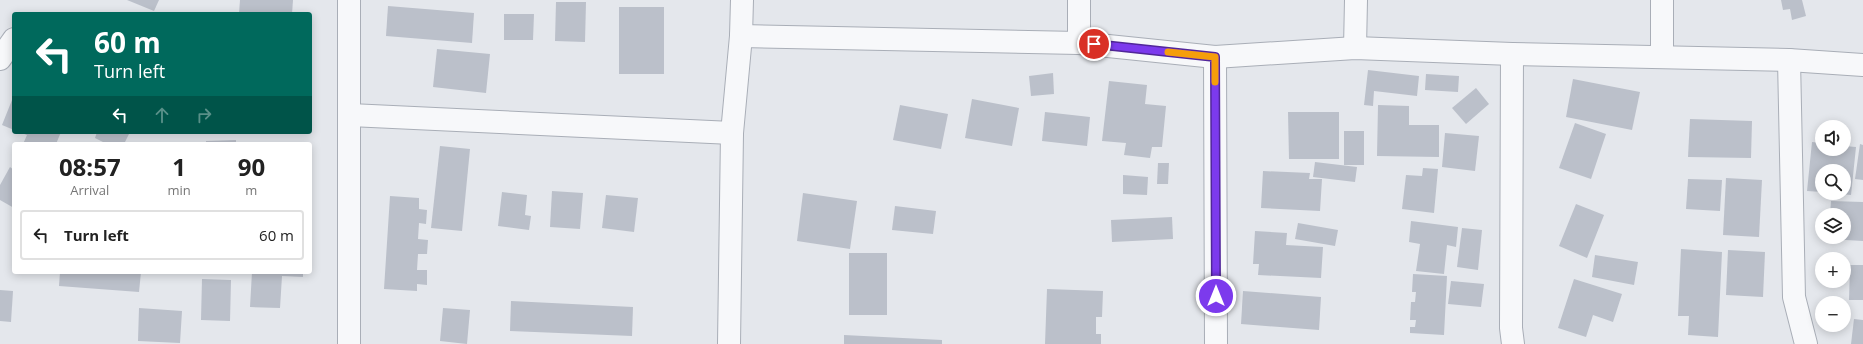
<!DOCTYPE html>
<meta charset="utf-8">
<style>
body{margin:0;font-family:"Open Sans",sans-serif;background:#f6f6f6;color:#222;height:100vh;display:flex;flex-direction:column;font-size:15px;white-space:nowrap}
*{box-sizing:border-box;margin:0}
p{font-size:13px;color:#767676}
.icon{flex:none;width:22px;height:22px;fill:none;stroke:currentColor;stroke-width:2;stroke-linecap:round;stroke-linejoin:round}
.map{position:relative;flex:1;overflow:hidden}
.side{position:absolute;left:12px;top:142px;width:300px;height:132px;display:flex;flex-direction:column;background:#fff;border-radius:4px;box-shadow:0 2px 10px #0003}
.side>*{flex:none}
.hud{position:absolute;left:12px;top:12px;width:300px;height:122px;border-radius:4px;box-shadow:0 2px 10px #0003;background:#00695c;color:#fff;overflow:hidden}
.buttons{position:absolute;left:1815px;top:120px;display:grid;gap:8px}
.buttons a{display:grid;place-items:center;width:36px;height:36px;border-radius:50%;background:#fff;box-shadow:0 2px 10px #0003;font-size:20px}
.pin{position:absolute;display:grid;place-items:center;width:34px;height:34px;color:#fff;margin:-17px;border:2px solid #fff;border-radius:50%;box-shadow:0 1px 4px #0007}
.me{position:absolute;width:44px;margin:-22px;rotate:0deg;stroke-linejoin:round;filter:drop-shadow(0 0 3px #0008)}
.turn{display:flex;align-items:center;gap:14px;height:84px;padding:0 16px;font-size:18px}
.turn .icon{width:52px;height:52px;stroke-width:2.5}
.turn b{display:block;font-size:28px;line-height:34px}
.lanes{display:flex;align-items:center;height:38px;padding:0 16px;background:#0003;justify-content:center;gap:20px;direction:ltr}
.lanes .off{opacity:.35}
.eta{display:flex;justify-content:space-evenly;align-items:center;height:68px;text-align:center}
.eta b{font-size:24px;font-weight:700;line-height:28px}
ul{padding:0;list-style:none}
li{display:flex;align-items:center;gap:12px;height:50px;margin:0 8px 6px;padding:0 8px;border:2px solid #e0e0e0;border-radius:4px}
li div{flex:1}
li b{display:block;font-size:15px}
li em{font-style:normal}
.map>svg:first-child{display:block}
</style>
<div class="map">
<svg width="1863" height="344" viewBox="0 0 1863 344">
<rect width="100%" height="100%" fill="#e4e7ec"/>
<!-- building -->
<g fill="#bbc0ca">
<polygon points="127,0 159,0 154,11"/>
<polygon points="240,0 293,0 292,14 239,14"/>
<polygon points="1781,0 1802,0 1806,16 1792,20 1790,9 1783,10"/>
<polygon points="556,2 586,2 585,42 555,41"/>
<polygon points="388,6 474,13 472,43 386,36"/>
<rect x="619" y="7" width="45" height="67"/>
<polygon points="504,14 534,14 533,40 504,40"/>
<polygon points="437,49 490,54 486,93 433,87"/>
<polygon points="1368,70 1419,76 1417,96 1374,91 1373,106 1364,105"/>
<polygon points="1053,73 1054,94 1031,96 1029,76"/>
<polygon points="1426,74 1459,76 1458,92 1425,90"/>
<polygon points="1573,79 1640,92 1632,130 1566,117"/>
<polygon points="1109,81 1147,85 1145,104 1166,106 1162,147 1152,147 1150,158 1124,155 1126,143 1102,141"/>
<polygon points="1476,88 1489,104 1466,124 1452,108"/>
<polygon points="14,95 14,130 2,125"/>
<polygon points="972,99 1019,108 1012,146 965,138"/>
<polygon points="900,105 948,114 941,149 893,140"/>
<polygon points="1378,105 1409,106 1409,125 1439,125 1439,157 1377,156"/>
<polygon points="1045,112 1090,117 1087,146 1042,141"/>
<polygon points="1288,112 1339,112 1339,159 1289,159"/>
<polygon points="1690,119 1752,121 1751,158 1688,157"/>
<polygon points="1575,123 1606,134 1591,179 1559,168"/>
<rect x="1344" y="131" width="20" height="34"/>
<polygon points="19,132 61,132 56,144 23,144 27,135"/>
<polygon points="97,132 130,132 124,144 107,144 95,138"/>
<polygon points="1445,133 1479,136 1475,171 1442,167"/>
<polygon points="236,140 236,144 206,144 206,141"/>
<polygon points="1812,142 1822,143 1822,149 1844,149 1844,146 1856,147 1851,195 1840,194 1844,193 1844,171 1822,171 1822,192 1807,191"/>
<polygon points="1860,144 1863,145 1863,180 1855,179"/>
<polygon points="440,146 470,149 462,231 431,228"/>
<polygon points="1315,162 1357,167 1355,182 1313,177"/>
<polygon points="1158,163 1169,163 1168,184 1157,184"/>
<polygon points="10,167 14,170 14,208 0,200 0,185"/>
<polygon points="1423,168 1438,169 1434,213 1402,209 1406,175 1422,176"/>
<polygon points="1263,171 1310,173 1309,179 1322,179 1320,211 1261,208"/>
<polygon points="1123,175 1148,177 1147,195 1123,194"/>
<polygon points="1726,178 1762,180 1759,237 1723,235"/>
<polygon points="1688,179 1722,180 1720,211 1686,209"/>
<polygon points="552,191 583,193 580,229 550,227"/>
<polygon points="502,192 527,195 525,215 531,216 529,230 498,226"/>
<polygon points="803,193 857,201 850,249 797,241"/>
<polygon points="606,195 638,198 634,232 602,228"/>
<polygon points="390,196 419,198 419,209 427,210 426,224 419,223 418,239 428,240 427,254 418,254 417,270 427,270 427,285 417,284 417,291 384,289"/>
<polygon points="1831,201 1863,202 1863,241 1829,239 1829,237 1844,237 1844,215 1830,215"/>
<polygon points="1576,204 1604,215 1587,258 1559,246"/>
<polygon points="895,206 936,211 933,234 892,230"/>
<polygon points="1172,217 1173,239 1112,242 1111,220"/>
<polygon points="1411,221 1458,227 1456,247 1447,245 1444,274 1416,271 1420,244 1409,242"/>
<polygon points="1298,223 1338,230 1335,246 1295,239"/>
<polygon points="1462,228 1482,230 1478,270 1457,267"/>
<polygon points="1255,231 1287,233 1286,245 1323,247 1321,278 1258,275 1259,264 1253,264"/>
<polygon points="1681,249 1722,252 1718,337 1688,335 1689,316 1678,316"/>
<polygon points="1728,250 1765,252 1763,297 1726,295"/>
<rect x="849" y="253" width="38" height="62"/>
<polygon points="1595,255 1638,262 1634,285 1592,277"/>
<polygon points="1850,265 1863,265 1863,300 1849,300"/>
<polygon points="60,272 141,272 139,292 59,286"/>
<polygon points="252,272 303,272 303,277 282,276 280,308 250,307"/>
<polygon points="1413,274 1447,276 1444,335 1410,333 1410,327 1415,327 1416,320 1410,320 1411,302 1415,302 1416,292 1412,292"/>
<polygon points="202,279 231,280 230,321 201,320"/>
<polygon points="1574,279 1622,294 1613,322 1593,315 1586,337 1558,328"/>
<polygon points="1451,281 1484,284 1481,307 1448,304"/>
<polygon points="1047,289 1103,291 1102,317 1096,317 1096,334 1101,334 1101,344 1045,344"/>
<polygon points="0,290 13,291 11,322 0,321"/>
<polygon points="1243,291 1321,297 1319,330 1241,324"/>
<polygon points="511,301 633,307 632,336 510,331"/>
<polygon points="139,308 182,311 180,343 138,341"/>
<polygon points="443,308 470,310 467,344 440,341"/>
<polygon points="1854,319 1863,320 1863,344 1851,344"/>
<polygon points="844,335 942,340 942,344 844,344"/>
</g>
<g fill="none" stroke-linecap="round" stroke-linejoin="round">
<defs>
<g id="minor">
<polyline points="741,36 1079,43 1215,57 1355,48 1512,54 1789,60 1863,65"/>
<polyline points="1079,43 1079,0"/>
<polyline points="1355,48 1356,0"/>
<polyline points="1512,54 1511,328 1513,344"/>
<polyline points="1215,57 1216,344"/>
<polyline points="1662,57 1662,0"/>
<polyline points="0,59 14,39"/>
<polyline points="1789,60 1794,297 1806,344"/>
<polyline points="350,115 732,133"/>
<polyline points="349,344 349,0"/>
<polyline points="729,344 732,133 741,36 742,0"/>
</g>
</defs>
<!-- minor casing -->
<use href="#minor" stroke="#a9aeb7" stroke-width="24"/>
<!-- minor -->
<use href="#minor" stroke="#f7f8fa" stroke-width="22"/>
</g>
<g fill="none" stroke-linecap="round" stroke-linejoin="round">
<defs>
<polyline id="route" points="1094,44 1215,57 1216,296"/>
</defs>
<!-- route casing -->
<use href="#route" stroke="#51269a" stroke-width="10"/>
<!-- route -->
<use href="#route" stroke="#7c3aed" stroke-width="7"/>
<!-- slow -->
<polyline stroke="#f59e0b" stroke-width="7" points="1168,52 1215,57 1215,82"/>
</g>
</svg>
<div class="buttons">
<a><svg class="icon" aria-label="sound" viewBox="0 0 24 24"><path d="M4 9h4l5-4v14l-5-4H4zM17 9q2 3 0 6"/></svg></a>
<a><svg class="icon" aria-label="search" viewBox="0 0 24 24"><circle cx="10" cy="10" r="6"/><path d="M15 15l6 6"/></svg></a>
<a><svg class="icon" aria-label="layers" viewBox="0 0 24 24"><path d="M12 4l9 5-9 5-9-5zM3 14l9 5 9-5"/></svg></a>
<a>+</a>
<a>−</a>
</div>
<div class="pin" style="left:1094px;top:44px;background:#d93025"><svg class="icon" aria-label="arrive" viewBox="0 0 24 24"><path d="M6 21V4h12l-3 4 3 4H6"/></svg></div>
<svg class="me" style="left:1216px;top:296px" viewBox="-20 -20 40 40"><circle r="17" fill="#7c3aed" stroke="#fff" stroke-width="3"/><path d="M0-11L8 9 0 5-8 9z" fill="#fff"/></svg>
<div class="hud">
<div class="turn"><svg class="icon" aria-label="left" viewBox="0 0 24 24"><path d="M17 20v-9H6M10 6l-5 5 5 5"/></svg><div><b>60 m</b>Turn left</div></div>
<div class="lanes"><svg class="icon" aria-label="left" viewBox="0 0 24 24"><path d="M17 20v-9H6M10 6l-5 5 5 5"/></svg><svg class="icon off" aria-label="ahead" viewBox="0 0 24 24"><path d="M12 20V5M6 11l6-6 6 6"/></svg><svg class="icon off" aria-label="right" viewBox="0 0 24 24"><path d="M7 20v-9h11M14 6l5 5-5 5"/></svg></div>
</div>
<section class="side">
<div class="eta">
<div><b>08:57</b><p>Arrival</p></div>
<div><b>1</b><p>min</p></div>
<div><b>90</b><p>m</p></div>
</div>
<ul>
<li><svg class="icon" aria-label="left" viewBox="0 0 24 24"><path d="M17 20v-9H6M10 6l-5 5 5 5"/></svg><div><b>Turn left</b></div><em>60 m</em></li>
</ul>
</section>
</div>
